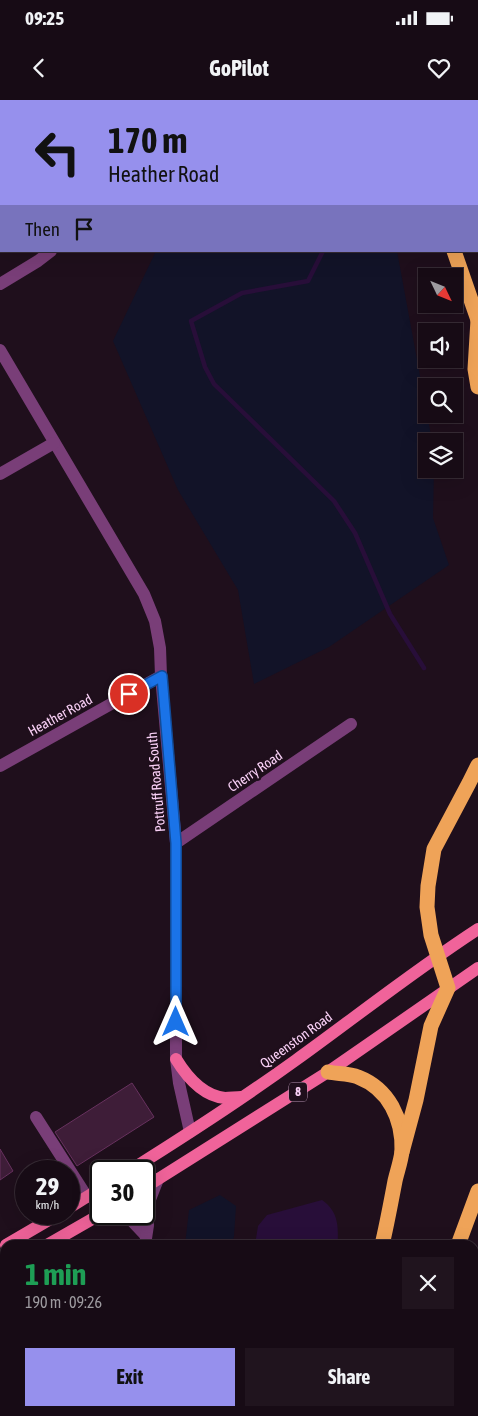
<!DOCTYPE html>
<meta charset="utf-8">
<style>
body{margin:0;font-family:"Asap Condensed",sans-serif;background:#20141e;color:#f1f3f6;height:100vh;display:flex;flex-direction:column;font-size:19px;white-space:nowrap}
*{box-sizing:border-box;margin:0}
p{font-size:16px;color:#9e9ba0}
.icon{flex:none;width:28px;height:28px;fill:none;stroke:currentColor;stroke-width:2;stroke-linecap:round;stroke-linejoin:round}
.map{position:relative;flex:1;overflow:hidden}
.side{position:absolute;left:0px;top:1140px;width:479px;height:176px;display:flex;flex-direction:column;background:#170b15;border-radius:15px 15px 0 0;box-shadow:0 5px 20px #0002,0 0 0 1px #362b34}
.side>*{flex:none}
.top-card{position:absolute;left:0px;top:0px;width:479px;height:152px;box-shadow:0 5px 20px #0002,0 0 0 1px #362b34;background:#9690ed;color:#111;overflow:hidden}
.needle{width:32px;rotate:133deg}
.fabs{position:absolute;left:418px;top:168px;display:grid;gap:10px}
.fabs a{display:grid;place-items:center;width:45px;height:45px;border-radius:0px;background:#170b15;box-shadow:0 5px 20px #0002,0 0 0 1px #362b34;font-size:25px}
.speed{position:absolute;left:15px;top:1060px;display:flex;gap:10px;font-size:25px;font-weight:700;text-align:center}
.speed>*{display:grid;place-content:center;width:65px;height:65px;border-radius:50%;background:#170b15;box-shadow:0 5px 20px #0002,0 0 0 1px #362b34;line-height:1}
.speed small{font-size:12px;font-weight:400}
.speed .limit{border:2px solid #111;border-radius:8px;background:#fff;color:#111}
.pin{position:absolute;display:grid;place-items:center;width:42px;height:42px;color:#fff;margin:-21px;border:2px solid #fff;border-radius:50%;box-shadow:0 1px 5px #0007}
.me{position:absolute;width:55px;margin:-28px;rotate:0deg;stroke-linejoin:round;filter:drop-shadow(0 0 4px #0008)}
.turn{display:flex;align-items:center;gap:18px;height:105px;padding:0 25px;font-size:22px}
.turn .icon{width:65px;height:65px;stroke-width:2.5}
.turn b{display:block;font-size:35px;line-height:42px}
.then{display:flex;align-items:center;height:48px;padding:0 25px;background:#0003;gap:10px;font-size:19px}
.round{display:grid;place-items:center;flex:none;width:52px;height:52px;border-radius:0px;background:#20141e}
.overview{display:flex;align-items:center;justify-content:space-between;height:85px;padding:0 25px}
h1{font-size:30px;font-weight:700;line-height:38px;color:#1e9e55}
.primary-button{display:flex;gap:10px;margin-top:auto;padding:10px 25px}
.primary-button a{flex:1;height:58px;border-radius:0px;background:#9690ed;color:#111;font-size:20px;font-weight:700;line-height:58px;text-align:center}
.primary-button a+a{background:#20141e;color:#f1f3f6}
.status{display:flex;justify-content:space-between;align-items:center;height:35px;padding:0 25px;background:#170b15;direction:ltr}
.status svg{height:14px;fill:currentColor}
header{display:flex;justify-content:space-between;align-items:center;height:65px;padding:0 25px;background:#170b15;font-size:22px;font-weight:700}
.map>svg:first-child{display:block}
</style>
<div class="status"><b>09:25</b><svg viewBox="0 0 49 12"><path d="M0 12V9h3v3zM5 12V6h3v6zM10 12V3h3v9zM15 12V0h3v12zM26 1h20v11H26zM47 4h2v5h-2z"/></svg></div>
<header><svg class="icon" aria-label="back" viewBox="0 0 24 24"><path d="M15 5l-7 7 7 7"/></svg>GoPilot<svg class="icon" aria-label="heart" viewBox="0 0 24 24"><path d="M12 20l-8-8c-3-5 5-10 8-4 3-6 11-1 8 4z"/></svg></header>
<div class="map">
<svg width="478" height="1316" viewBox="0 0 478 1316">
<rect width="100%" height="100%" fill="#1f0f1c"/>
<!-- green -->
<g fill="#121328">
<polygon points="215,0 342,0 343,1 217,1"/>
<polygon points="156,151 397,151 432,341 426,341 426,369 434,369 433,418 449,465 329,547 254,584 238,490 178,390 113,241"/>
<polygon points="220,1095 236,1106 234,1136 232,1145 185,1145 189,1110"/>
<polygon points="167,1311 202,1311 204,1316 167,1316"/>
</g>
<!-- water -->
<g fill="#280e39">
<path d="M322 1100C339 1112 338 1126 338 1145H255L258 1126 267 1115Z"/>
<polygon points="249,1311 299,1311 298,1316 248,1316"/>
</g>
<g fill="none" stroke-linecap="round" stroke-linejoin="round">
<!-- stream -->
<polyline stroke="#280e39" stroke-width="4.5" points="323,151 308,181 242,193 191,221 205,267 214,284 334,401 355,433 390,514 424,568"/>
</g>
<!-- building -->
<g fill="#3e1d38" stroke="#67315e">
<polygon points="132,983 154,1017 77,1066 55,1032"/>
<polygon points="0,1049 13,1071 0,1080"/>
</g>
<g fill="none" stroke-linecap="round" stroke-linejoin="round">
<!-- minor -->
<g stroke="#793e78" stroke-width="12">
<polyline points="78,0 78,1"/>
<polyline points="0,184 38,161 51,151"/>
<polyline points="0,250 144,494 155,521 160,548 161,576 176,743 176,959 179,983 190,1032"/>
<polyline points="0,374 54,343"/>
<polyline points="0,666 161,576"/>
<polyline points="176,743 351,624"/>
<polyline points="36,1017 87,1097"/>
<polyline points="120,1114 130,1119 146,1136"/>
<polyline points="145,1145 148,1125 146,1115 149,1102 158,1079"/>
<polyline points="0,1193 5,1203"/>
<polyline points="128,1316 128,1311"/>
</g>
<!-- major -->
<g stroke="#f0639a" stroke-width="12">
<path d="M176 959C187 977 203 996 225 998 230 998 236 997 241 997"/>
<path d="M129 1071C185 1036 242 999 296 960 357 916 415 870 478 829"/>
<polyline points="144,1088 328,972 478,868"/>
<polyline points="69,1108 101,1088"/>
<polyline points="6,1145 59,1114"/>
<polyline points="47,1145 101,1114"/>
<polyline points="0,1172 5,1169"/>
</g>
<!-- highway -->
<g stroke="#efa358" stroke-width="15">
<polyline points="388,0 388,1"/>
<polyline points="448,0 448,1"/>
<polyline points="478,62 478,63"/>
<polyline points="454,151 478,220"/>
<polyline points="478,220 475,269 478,287"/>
<path d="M328 972C338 974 349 973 358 977 389 989 403 1019 402 1051 401 1061 397 1072 395 1081 391 1102 387 1124 382 1145"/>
<polyline points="402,1052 416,1000 431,926 448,888 431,835 427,807 428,786 434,749 469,683 478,665"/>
<polyline points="458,1145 478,1091"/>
<polyline points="474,1242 478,1231"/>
<polyline points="474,1293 478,1287"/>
<polyline points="348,1316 349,1311"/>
<polyline points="393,1316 395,1311"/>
<polyline points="445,1316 447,1311"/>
<polyline points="457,1316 460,1311"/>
</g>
</g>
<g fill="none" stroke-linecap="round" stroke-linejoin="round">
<defs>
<polyline id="route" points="129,594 162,576 176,743 176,922"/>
</defs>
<!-- route casing -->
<use href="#route" stroke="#114b97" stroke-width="12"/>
<!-- route -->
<use href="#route" stroke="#1a73e8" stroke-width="9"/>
</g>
<g text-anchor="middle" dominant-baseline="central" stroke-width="5" stroke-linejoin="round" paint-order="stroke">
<!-- shield labels -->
<rect fill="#1f0f1c" stroke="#b897b5" stroke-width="1" x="289" y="982.5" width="18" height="19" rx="4"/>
<g font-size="12" font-weight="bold" fill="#fad1f7">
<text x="298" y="992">8</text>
</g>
<!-- street labels -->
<g font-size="14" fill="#fad1f7" stroke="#1f0f1c">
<text transform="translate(60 615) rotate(-29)">Heather Road</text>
<text transform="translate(255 671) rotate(-34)">Cherry Road</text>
<text transform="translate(156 682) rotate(-95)">Pottruff Road South</text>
<text transform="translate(296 940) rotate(-36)">Queenston Road</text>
</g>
</g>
</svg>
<div class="fabs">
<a><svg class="needle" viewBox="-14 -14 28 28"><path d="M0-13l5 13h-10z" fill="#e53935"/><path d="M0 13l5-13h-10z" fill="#9e9ba0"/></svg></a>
<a><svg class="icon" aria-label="sound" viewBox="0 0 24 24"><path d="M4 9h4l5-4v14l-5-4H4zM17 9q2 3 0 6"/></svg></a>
<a><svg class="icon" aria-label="search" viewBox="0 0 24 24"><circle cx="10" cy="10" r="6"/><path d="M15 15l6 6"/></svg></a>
<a><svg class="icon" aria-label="layers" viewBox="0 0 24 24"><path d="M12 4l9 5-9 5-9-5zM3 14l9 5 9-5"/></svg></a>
</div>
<div class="speed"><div>29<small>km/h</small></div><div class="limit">30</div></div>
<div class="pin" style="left:129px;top:594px;background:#d93025"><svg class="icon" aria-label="arrive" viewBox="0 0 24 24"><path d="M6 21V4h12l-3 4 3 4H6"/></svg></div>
<svg class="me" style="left:176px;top:922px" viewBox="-20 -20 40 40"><path d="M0-17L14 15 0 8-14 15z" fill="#1a73e8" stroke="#fff" stroke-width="4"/></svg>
<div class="top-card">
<div class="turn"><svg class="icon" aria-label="left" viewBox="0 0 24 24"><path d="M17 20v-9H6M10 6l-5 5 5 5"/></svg><div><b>170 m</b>Heather Road</div></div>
<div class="then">Then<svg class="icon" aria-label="arrive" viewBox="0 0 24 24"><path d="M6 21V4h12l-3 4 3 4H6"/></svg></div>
</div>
<section class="side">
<div class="overview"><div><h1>1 min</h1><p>190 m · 09:26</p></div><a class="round"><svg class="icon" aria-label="close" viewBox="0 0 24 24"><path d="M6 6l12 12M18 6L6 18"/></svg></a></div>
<div class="primary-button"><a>Exit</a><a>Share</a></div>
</section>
</div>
